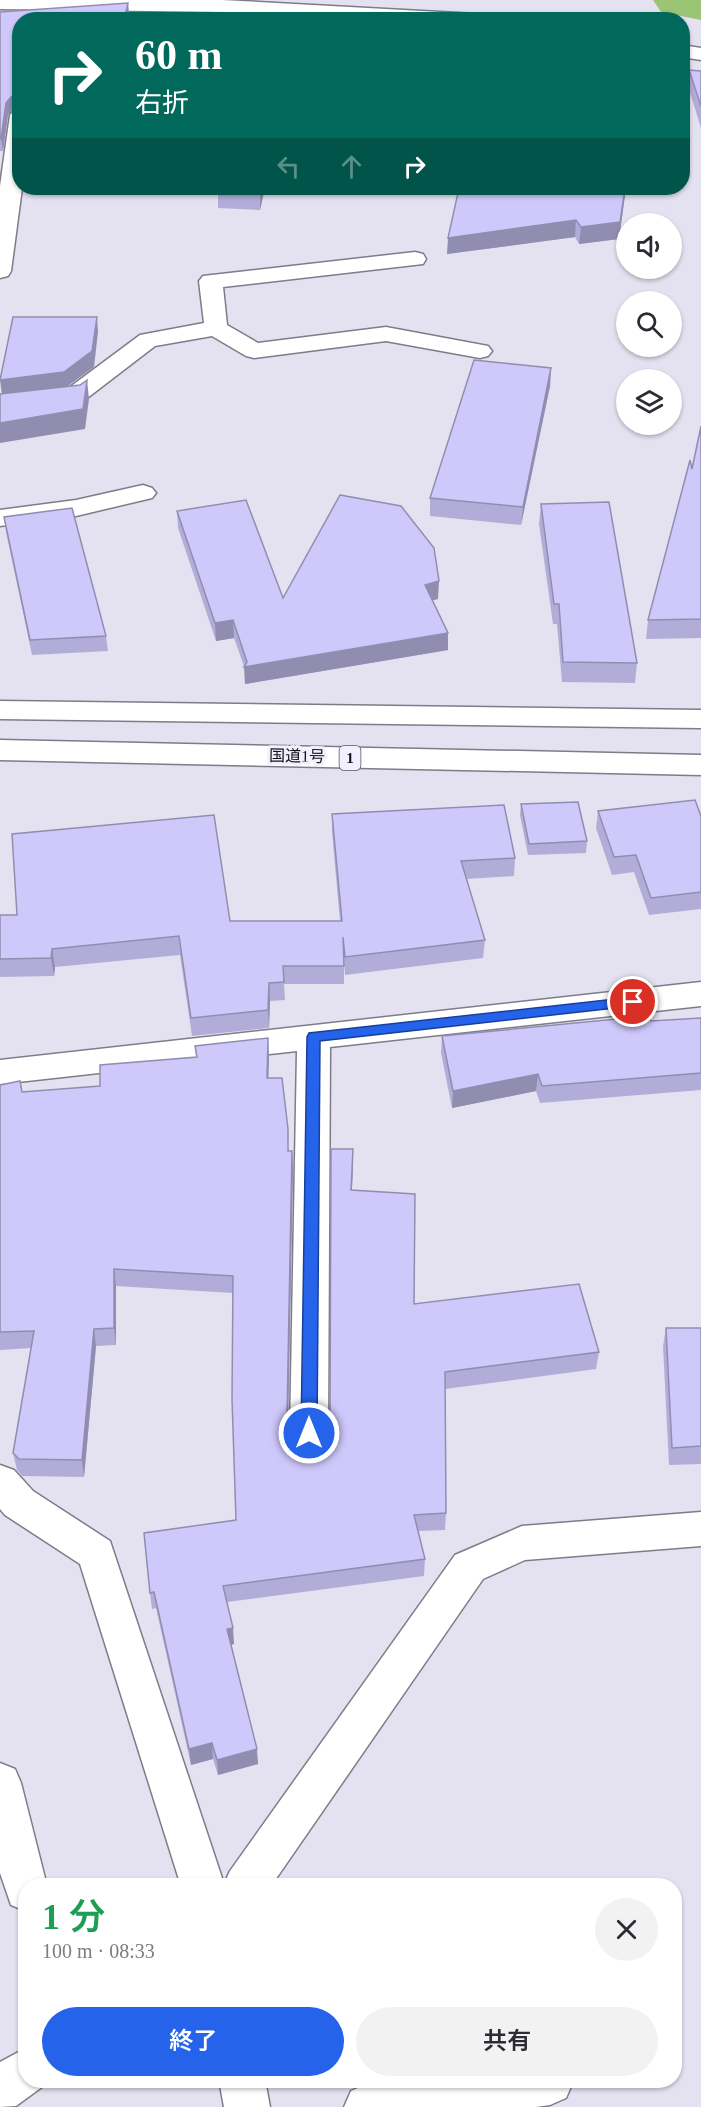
<!DOCTYPE html>
<html lang="ja">
<meta charset="utf-8">
<style>
body{margin:0;font-family:"Times New Roman","Noto Sans JP",serif;background:#f2f2f3;color:#2b2b33;height:100vh;display:flex;flex-direction:column;font-size:22px;white-space:nowrap}
*{box-sizing:border-box;margin:0}
p{font-size:20px;color:#7c7c81}
.icon{flex:none;width:33px;height:33px;fill:none;stroke:currentColor;stroke-width:2;stroke-linecap:round;stroke-linejoin:round}
.map{position:relative;flex:1;overflow:hidden}
.side{position:absolute;left:18px;top:1878px;width:664px;height:210px;display:flex;flex-direction:column;background:#fff;border-radius:24px;box-shadow:0 2px 4px #0004}
.side>*{flex:none}
.guide{position:absolute;left:12px;top:12px;width:678px;height:183px;border-radius:24px;box-shadow:0 2px 4px #0004;background:#00695c;color:#fff;overflow:hidden}
.controls{position:absolute;left:616px;top:213px;display:grid;gap:12px}
.controls a{display:grid;place-items:center;width:66px;height:66px;border-radius:50%;background:#fff;box-shadow:0 2px 4px #0004;font-size:30px}
.pin{position:absolute;display:grid;place-items:center;width:51px;height:51px;color:#fff;margin:-26px;border:3px solid #fff;border-radius:50%;box-shadow:0 2px 6px #0007}
.me{position:absolute;width:66px;margin:-33px;rotate:0deg;stroke-linejoin:round;filter:drop-shadow(0 0 4px #0008)}
.turn{display:flex;align-items:center;gap:21px;height:126px;padding:0 24px;font-size:27px}
.turn .icon{width:78px;height:78px;stroke-width:2.5}
.turn b{display:block;font-size:42px;line-height:51px}
.lanes{display:flex;align-items:center;height:57px;padding:0 24px;background:#0003;justify-content:center;gap:30px;direction:ltr}
.lanes .off{opacity:.35}
.round{display:grid;place-items:center;flex:none;width:63px;height:63px;border-radius:32px;background:#f2f2f3}
.headline{display:flex;align-items:center;justify-content:space-between;height:102px;padding:0 24px}
h1{font-size:36px;font-weight:600;line-height:45px;color:#1e9e55}
.button{display:flex;gap:12px;margin-top:auto;padding:12px 24px}
.button a{flex:1;height:69px;border-radius:36px;background:#2563eb;color:#fff;font-size:24px;font-weight:600;line-height:69px;text-align:center}
.button a+a{background:#f2f2f3;color:#2b2b33}
.map>svg:first-child{display:block}
</style>
<div class="map">
<svg width="701" height="2107" viewBox="0 0 701 2107">
<rect width="100%" height="100%" fill="#e4e2f0"/>
<g fill="none" stroke-linecap="round" stroke-linejoin="round">
<!-- river -->
<polygon fill="#9bc474" fill-rule="evenodd" points="653,0 701,0 701,20 661,12"/>
<defs>
<g id="minor">
<polygon points="0,0 222,0 477,14 484,16 487,20 361,20 222,12 0,9"/>
<polygon points="682,45 701,48 701,60 682,57"/>
<polygon points="20,109 20,188 22,188 11,271 8,276 0,278 0,186 10,115 13,111"/>
<polygon points="415,252 423,254 426,259 423,264 223,287 227,325 258,343 386,327 488,346 492,351 488,356 480,358 386,341 254,358 246,356 212,336 155,346 82,402 0,412 0,398 66,390 140,335 204,323 199,281 203,276"/>
<polygon points="143,485 152,488 156,493 152,498 76,516 0,526 0,510 76,500"/>
<polygon points="701,982 701,1006 330,1047 328,1433 322,1444 309,1449 296,1444 290,1433 297,1051 0,1084 0,1060"/>
<polygon points="0,1465 14,1470 33,1491 110,1541 224,1884 230,1871 455,1555 522,1526 701,1512 701,1546 525,1560 483,1579 271,1886 181,1886 80,1564 5,1515 0,1509"/>
<polygon points="0,1763 15,1769 21,1783 47,1886 26,1886 26,1911 11,1905 0,1873"/>
<polygon points="26,2048 26,2080 45,2080 42,2087 16,2106 0,2107 0,2062"/>
<polygon points="219,2080 265,2080 270,2107 224,2107"/>
<polygon points="391,2080 572,2080 573,2082 566,2098 550,2105 536,2107 344,2107 351,2091 367,2084"/>
</g>
<g id="highway">
<polygon points="0,701 701,710 701,728 0,719"/>
<polygon points="0,740 701,755 701,775 0,760"/>
</g>
</defs>
<!-- minor casing -->
<use href="#minor" stroke="#7d7c88" stroke-width="3"/>
<!-- highway casing -->
<use href="#highway" stroke="#7d7c88" stroke-width="3"/>
<!-- minor -->
<use href="#minor" fill="#fff" fill-rule="evenodd"/>
<!-- highway -->
<use href="#highway" fill="#fff" fill-rule="evenodd"/>
</g>
<!-- wall -->
<g fill="#b2add8">
<polygon points="128,3 129,15 20,20 20,107 12,109 8,115 3,151 0,151 0,12"/>
<polygon points="689,70 701,71 701,128 688,86"/>
<polygon points="265,188 260,210 218,208 218,189"/>
<polygon points="459,188 626,188 619,239 579,244 575,237 447,254"/>
<polygon points="551,368 550,386 521,525 430,516 430,498"/>
<polygon points="701,426 701,638 646,639 648,620 692,469"/>
<polygon points="541,504 637,663 635,683 562,682 557,624 553,624 539,524"/>
<polygon points="177,511 283,598 438,599 433,600 448,633 448,650 245,684 245,669 234,638 216,641 178,528"/>
<polygon points="4,517 106,636 108,651 32,655 6,532"/>
<polygon points="521,804 587,841 586,853 528,855 520,815"/>
<polygon points="598,811 701,816 701,909 649,915 634,872 612,875 596,828"/>
<polygon points="332,814 515,858 514,876 466,879 485,940 483,958 345,975 344,957 344,984 284,984 285,1000 270,1001 269,1028 192,1036 180,955 55,967 54,976 0,977 0,915 230,921 340,921 332,832"/>
<polygon points="701,1018 701,1090 540,1103 536,1091 452,1108 441,1053 442,1036"/>
<polygon points="195,1046 269,1056 268,1078 289,1151 292,1151 293,1169 288,1418 295,1429 309,1434 323,1429 330,1416 353,1149 352,1190 414,1304 599,1352 596,1369 445,1389 446,1513 445,1530 418,1531 425,1559 424,1576 227,1602 234,1644 231,1645 258,1764 218,1775 213,1759 191,1765 156,1608 152,1609 150,1593 236,1520 233,1293 116,1286 116,1345 96,1346 84,1477 22,1476 17,1470 13,1453 31,1348 0,1350 0,1085 22,1092 100,1086 196,1057"/>
<polygon points="666,1328 701,1328 701,1464 669,1465 663,1346"/>
</g>
<!-- shaded-wall -->
<g fill="#918db0">
<polygon points="128,3 129,15 128,20 124,20"/>
<polygon points="18,95 19,107 12,109 8,115 3,151 1,139 6,103 11,97"/>
<polygon points="261,188 265,188 260,210 260,191"/>
<polygon points="625,188 626,188 619,239 579,244 581,227"/>
<polygon points="576,220 575,237 447,254 448,238"/>
<polygon points="97,317 98,332 94,367 65,388 2,395 0,380"/>
<polygon points="551,368 550,386 521,525 523,507"/>
<polygon points="87,380 89,399 85,429 0,443 0,423 83,409"/>
<polygon points="439,581 438,599 425,602 425,585"/>
<polygon points="233,620 234,638 216,641 215,623"/>
<polygon points="448,633 448,650 245,684 244,667"/>
<polygon points="52,949 55,967 54,976 51,958"/>
<polygon points="269,983 270,1001 269,1028 268,1010"/>
<polygon points="268,1038 269,1056 268,1096 267,1078"/>
<polygon points="538,1074 536,1091 452,1108 453,1091"/>
<polygon points="353,1149 353,1167 351,1208 351,1190"/>
<polygon points="292,1151 293,1169 288,1433 287,1416"/>
<polygon points="114,1269 116,1286 116,1345 114,1328"/>
<polygon points="94,1329 96,1346 84,1477 82,1460"/>
<polygon points="233,1628 234,1644 229,1645 227,1629"/>
<polygon points="212,1743 213,1759 191,1765 189,1749"/>
<polygon points="257,1749 258,1764 218,1775 217,1760"/>
</g>
<!-- building -->
<g fill="#cfc9fb" stroke="#918db0" stroke-width="1.5">
<polygon points="128,3 124,20 20,20 20,96 18,95 11,97 6,103 1,139 0,139 0,12"/>
<polygon points="689,70 701,71 701,106"/>
<polygon points="218,188 261,188 260,191 218,189"/>
<polygon points="459,188 625,188 620,222 581,227 576,220 448,238"/>
<polygon points="13,317 97,317 92,351 64,372 0,380"/>
<polygon points="474,360 551,368 523,507 430,498"/>
<polygon points="87,380 83,409 0,423 0,394 80,385"/>
<polygon points="701,426 701,619 648,620 690,460 692,469"/>
<polygon points="340,495 401,506 434,548 439,581 425,585 448,633 244,667 247,662 233,620 215,623 177,511 246,500 283,598"/>
<polygon points="609,502 637,663 563,662 559,604 554,604 541,504"/>
<polygon points="72,508 106,636 30,640 4,517"/>
<polygon points="695,800 701,816 701,892 651,898 636,855 614,857 598,811"/>
<polygon points="578,802 587,841 529,844 521,804"/>
<polygon points="504,805 515,858 461,861 485,940 345,957 343,937 344,966 283,966 284,982 269,983 268,1010 191,1018 179,936 52,949 51,958 0,959 0,915 17,915 12,834 214,815 230,921 342,921 332,814"/>
<polygon points="648,1016 651,1021 701,1018 701,1073 542,1086 538,1074 453,1091 442,1036"/>
<polygon points="268,1038 267,1078 282,1078 288,1129 288,1151 292,1151 287,1416 295,1429 309,1434 323,1429 330,1416 331,1149 353,1149 351,1190 415,1194 414,1304 579,1284 599,1352 445,1372 446,1513 414,1515 425,1559 223,1586 233,1628 227,1629 257,1749 217,1760 212,1743 189,1749 154,1592 150,1593 144,1533 236,1520 232,1399 233,1276 114,1269 114,1328 94,1329 82,1460 19,1459 13,1453 34,1331 0,1332 0,1085 20,1081 22,1092 100,1086 100,1065 197,1057 195,1046"/>
<polygon points="666,1328 701,1328 701,1446 672,1448"/>
</g>
<!-- route -->
<polygon fill="#2563eb" stroke="#184099" stroke-width="1.5" points="633,997 639,1002 633,1006 320,1041 317,1433 315,1438 309,1440 303,1438 301,1433 307,1037 309,1033"/>
<g text-anchor="middle" dominant-baseline="central" stroke-width="6" stroke-linejoin="round" paint-order="stroke">
<!-- shield labels -->
<rect fill="#f1f0fe" stroke="#54545c" stroke-width="1.5" x="339.5" y="746" width="21" height="24" rx="4.5"/>
<g font-size="15" font-weight="bold" fill="#111116">
<text x="350" y="758">1</text>
</g>
<!-- street labels -->
<g font-size="16" fill="#111116" stroke="#f1f0fe">
<text transform="translate(297 756) rotate(1)">国道1号</text>
</g>
</g>
</svg>
<div class="controls">
<a><svg class="icon" aria-label="sound" viewBox="0 0 24 24"><path d="M4 9h4l5-4v14l-5-4H4zM17 9q2 3 0 6"/></svg></a>
<a><svg class="icon" aria-label="search" viewBox="0 0 24 24"><circle cx="10" cy="10" r="6"/><path d="M15 15l6 6"/></svg></a>
<a><svg class="icon" aria-label="layers" viewBox="0 0 24 24"><path d="M12 4l9 5-9 5-9-5zM3 14l9 5 9-5"/></svg></a>
</div>
<div class="pin" style="left:633px;top:1002px;background:#d93025"><svg class="icon" aria-label="arrive" viewBox="0 0 24 24"><path d="M6 21V4h12l-3 4 3 4H6"/></svg></div>
<svg class="me" style="left:309px;top:1433px" viewBox="-20 -20 40 40"><circle r="17" fill="#2563eb" stroke="#fff" stroke-width="3"/><path d="M0-11L8 9 0 5-8 9z" fill="#fff"/></svg>
<div class="guide">
<div class="turn"><svg class="icon" aria-label="right" viewBox="0 0 24 24"><path d="M7 20v-9h11M14 6l5 5-5 5"/></svg><div><b>60 m</b>右折</div></div>
<div class="lanes"><svg class="icon off" aria-label="left" viewBox="0 0 24 24"><path d="M17 20v-9H6M10 6l-5 5 5 5"/></svg><svg class="icon off" aria-label="ahead" viewBox="0 0 24 24"><path d="M12 20V5M6 11l6-6 6 6"/></svg><svg class="icon" aria-label="right" viewBox="0 0 24 24"><path d="M7 20v-9h11M14 6l5 5-5 5"/></svg></div>
</div>
<section class="side">
<div class="headline"><div><h1>1 分</h1><p>100 m · 08:33</p></div><a class="round"><svg class="icon" aria-label="close" viewBox="0 0 24 24"><path d="M6 6l12 12M18 6L6 18"/></svg></a></div>
<div class="button"><a>終了</a><a>共有</a></div>
</section>
</div>
